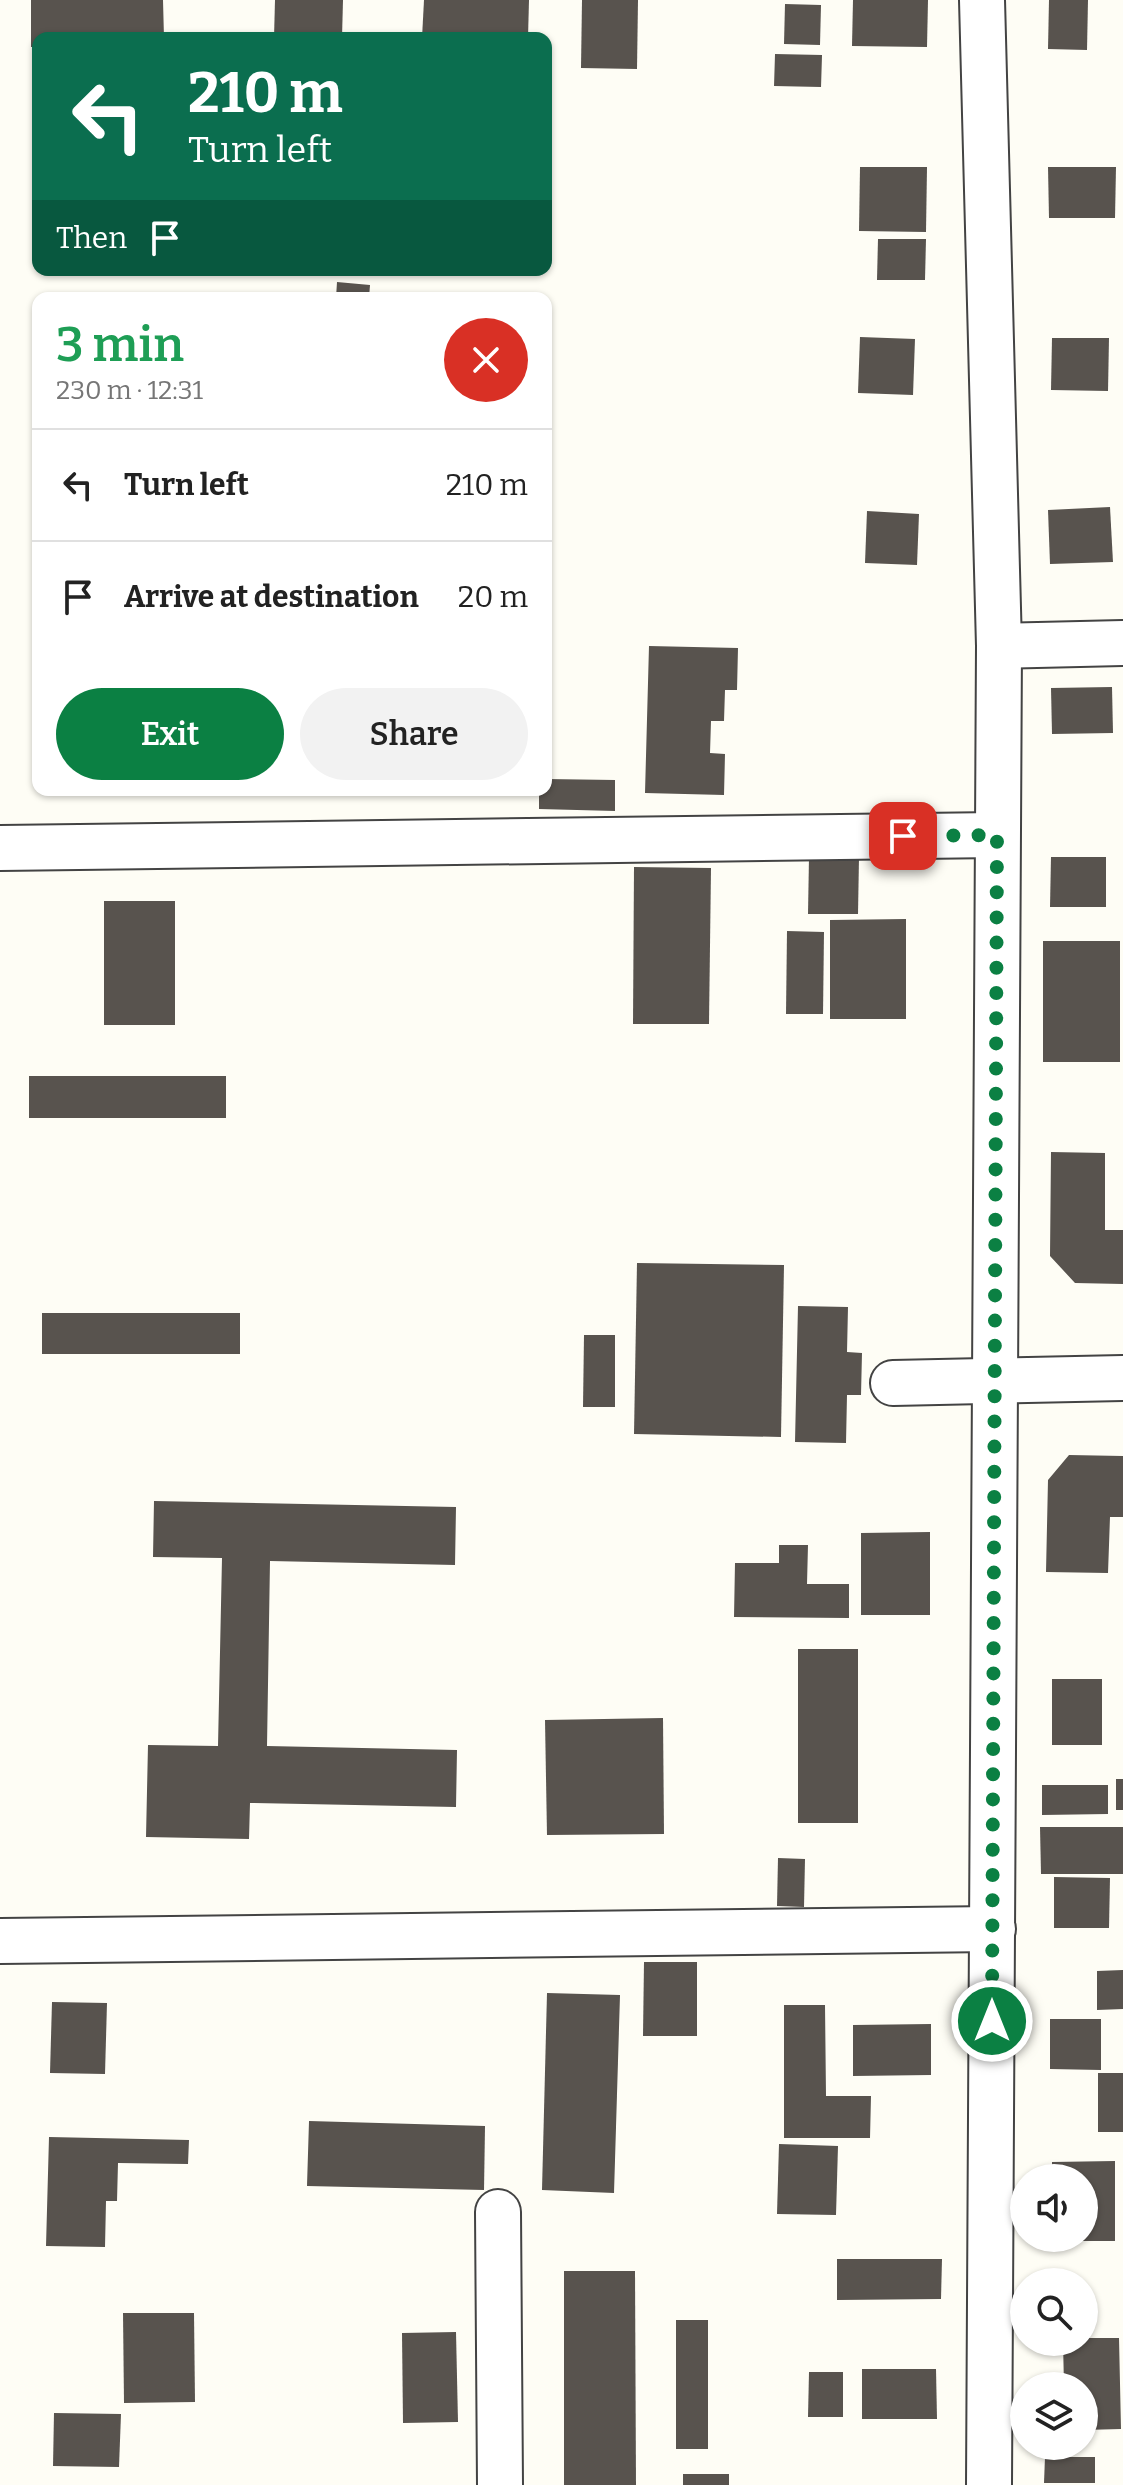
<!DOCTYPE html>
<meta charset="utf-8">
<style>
body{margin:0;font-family:Bitter,serif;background:#f2f2f2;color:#222;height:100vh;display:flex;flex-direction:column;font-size:30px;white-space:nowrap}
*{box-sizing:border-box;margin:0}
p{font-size:26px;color:#767676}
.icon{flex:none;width:44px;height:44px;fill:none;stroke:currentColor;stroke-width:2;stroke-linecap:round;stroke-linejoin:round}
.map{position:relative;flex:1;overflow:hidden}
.panel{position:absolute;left:32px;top:292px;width:520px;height:504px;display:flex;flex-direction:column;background:#fff;border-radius:16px;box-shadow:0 2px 6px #0004}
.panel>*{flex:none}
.top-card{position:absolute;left:32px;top:32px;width:520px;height:244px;border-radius:16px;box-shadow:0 2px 6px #0004;background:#0b6e4f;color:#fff;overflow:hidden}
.buttons{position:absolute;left:1010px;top:2164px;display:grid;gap:16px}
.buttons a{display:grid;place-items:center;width:88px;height:88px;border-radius:50%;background:#fff;box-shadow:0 2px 6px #0004;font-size:40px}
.pin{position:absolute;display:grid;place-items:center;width:68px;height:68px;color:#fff;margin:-34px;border-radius:16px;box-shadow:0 4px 12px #0006}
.me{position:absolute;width:88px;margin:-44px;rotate:0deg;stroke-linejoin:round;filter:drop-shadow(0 0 6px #0008)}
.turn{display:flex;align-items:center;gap:28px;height:168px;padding:0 24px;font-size:36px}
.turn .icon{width:104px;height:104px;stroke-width:2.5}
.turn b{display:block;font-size:56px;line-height:68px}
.then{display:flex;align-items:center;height:76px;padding:0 24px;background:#0003;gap:16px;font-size:30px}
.round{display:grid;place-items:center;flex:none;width:84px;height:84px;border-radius:42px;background:#f2f2f2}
.overview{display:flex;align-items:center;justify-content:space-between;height:136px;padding:0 24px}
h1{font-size:48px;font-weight:600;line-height:60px;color:#1e9e55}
.primary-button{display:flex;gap:16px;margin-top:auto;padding:16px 24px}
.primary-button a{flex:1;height:92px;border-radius:48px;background:#0b8043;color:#fff;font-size:32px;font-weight:600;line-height:92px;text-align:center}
.primary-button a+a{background:#f2f2f2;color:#222}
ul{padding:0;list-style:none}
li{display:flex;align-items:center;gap:24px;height:112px;padding:0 24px;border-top:2px solid #e0e0e0}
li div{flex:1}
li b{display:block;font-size:30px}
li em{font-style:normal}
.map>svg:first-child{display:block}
</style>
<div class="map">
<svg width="1123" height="2485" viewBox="0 0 1123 2485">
<rect width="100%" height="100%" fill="#fefdf5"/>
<!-- building -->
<g fill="#58534e">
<polygon points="31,0 163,0 164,38 38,38 38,47 31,47"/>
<polygon points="275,0 343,0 342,38 274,38"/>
<polygon points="424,0 529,0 528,38 422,38"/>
<polygon points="582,0 638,0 637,69 581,68"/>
<polygon points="853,0 928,0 927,47 852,46"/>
<polygon points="1049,0 1088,0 1087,50 1048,49"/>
<polygon points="785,4 821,5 820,45 784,44"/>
<polygon points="775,54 822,55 821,87 774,86"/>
<polygon points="860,167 927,167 926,232 859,231"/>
<polygon points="1048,167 1116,167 1115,218 1049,218"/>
<polygon points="878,239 926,239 925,280 877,280"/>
<polygon points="337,282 370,285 369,298 336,298"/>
<polygon points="860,337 915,339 913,395 858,393"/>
<polygon points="1052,338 1109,338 1108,391 1051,390"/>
<polygon points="1110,507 1113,562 1050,564 1048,510"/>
<polygon points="867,511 919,514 917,565 865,563"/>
<polygon points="649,646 738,648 737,690 725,690 724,721 711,721 710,753 725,754 724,795 645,793"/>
<polygon points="1112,687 1113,733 1052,734 1051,688"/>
<polygon points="546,779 615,780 615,811 539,809 539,790 546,790"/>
<polygon points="809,857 859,857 858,914 808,914"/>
<polygon points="1051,857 1106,857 1106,907 1050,907"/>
<polygon points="634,867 711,868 709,1024 633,1024"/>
<rect x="104" y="901" width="71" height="124"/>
<polygon points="906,919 906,1019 830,1019 830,920"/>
<polygon points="787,931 824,932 823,1014 786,1014"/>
<rect x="1043" y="941" width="77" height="121"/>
<rect x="29" y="1076" width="197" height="42"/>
<polygon points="1051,1152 1105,1153 1105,1230 1123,1230 1123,1284 1075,1283 1050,1256"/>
<polygon points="637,1263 784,1265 781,1437 634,1434"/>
<polygon points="798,1306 848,1307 847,1352 862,1353 861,1395 847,1395 846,1443 795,1442"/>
<rect x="42" y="1313" width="198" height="41"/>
<polygon points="584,1335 615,1335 615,1407 583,1407"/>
<polygon points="1069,1455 1123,1456 1123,1517 1110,1517 1108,1573 1046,1572 1048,1480"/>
<polygon points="154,1501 456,1507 455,1565 270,1561 267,1746 457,1750 456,1807 250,1803 249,1839 146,1837 148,1745 218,1746 222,1558 153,1557"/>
<polygon points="930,1532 930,1615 861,1615 861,1533"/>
<polygon points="779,1545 808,1545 807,1584 849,1584 849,1618 734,1617 735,1563 779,1563"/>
<rect x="798" y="1649" width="60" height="174"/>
<rect x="1052" y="1679" width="50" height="66"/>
<polygon points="663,1718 664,1834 547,1835 545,1720"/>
<rect x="1116" y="1779" width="7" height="31"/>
<polygon points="1042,1785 1108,1785 1108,1814 1042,1815"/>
<polygon points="1040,1827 1123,1827 1123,1874 1041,1874"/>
<polygon points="778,1858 805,1859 804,1907 777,1906"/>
<polygon points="1054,1877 1110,1878 1109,1928 1054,1928"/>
<polygon points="644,1962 697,1962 697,2036 643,2036"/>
<polygon points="1123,1970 1123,2009 1097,2010 1097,1971"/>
<polygon points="547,1993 620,1995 614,2193 542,2190"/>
<polygon points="52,2002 107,2003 105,2074 50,2073"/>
<polygon points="784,2005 825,2005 826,2096 871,2096 870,2138 784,2138"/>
<polygon points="1050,2019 1101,2019 1101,2070 1050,2069"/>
<polygon points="931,2024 931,2075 853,2076 853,2025"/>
<rect x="1098" y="2073" width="25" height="59"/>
<polygon points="309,2121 485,2126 484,2190 307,2186"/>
<polygon points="49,2137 189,2140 188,2164 118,2163 117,2201 106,2201 105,2247 46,2246"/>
<polygon points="779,2144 838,2146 836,2215 777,2214"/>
<polygon points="1115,2161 1115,2241 1052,2241 1052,2238 1084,2238 1084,2178 1052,2178 1052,2162"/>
<polygon points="837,2259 942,2259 941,2299 837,2300"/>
<polygon points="564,2271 635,2271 636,2485 564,2485"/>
<polygon points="123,2313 194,2313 195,2402 124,2403"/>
<rect x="676" y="2320" width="32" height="129"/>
<polygon points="456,2332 458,2422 403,2423 402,2333"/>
<polygon points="1084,2338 1119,2338 1121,2429 1084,2430 1084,2386 1064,2386 1063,2342 1084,2342"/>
<polygon points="862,2369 936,2369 937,2419 862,2419"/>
<polygon points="809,2372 843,2372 843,2417 808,2417"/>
<polygon points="54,2413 121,2414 119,2467 53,2466"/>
<polygon points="1045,2457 1095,2457 1095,2483 1044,2483"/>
<rect x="683" y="2474" width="46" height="11"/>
</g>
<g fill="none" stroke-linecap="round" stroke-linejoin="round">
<defs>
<g id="minor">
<polyline points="982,0 999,646 989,2485"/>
<polyline points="999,646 1123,643"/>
<polyline points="0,848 997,835"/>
<polyline points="893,1383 1123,1378"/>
<polyline points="0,1941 993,1929"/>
<polyline points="498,2212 500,2485"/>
</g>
</defs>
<!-- minor casing -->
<use href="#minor" stroke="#434343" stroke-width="48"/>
<!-- minor -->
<use href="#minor" stroke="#fff" stroke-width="44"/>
</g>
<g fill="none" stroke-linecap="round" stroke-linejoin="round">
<!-- route -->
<polyline stroke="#0b8043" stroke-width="14" stroke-dasharray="0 25.2" points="903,836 997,835 992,2021"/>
</g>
</svg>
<div class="buttons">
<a><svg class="icon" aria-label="sound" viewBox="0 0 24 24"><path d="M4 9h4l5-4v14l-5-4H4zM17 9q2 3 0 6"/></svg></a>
<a><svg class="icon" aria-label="search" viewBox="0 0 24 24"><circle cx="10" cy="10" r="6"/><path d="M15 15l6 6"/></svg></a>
<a><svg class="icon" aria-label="layers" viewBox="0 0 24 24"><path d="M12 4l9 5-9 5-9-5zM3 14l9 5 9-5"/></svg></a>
</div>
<div class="pin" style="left:903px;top:836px;background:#d93025"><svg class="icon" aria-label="arrive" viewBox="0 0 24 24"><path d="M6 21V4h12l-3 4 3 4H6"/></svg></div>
<svg class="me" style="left:992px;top:2021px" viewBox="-20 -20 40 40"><circle r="17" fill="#0b8043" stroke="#fff" stroke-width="3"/><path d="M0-11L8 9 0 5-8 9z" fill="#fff"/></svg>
<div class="top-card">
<div class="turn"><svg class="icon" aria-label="left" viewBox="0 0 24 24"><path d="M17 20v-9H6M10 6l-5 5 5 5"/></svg><div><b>210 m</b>Turn left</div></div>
<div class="then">Then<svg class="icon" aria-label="arrive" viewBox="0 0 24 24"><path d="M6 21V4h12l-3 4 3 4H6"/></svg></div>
</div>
<section class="panel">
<div class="overview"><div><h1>3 min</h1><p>230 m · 12:31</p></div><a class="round" style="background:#d93025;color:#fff"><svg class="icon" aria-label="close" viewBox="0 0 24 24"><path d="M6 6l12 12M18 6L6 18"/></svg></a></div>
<ul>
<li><svg class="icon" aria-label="left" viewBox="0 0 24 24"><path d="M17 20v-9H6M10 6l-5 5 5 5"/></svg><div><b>Turn left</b></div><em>210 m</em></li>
<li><svg class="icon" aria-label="arrive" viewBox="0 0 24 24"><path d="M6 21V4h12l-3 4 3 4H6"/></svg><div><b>Arrive at destination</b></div><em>20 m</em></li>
</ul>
<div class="primary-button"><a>Exit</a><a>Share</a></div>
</section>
</div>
